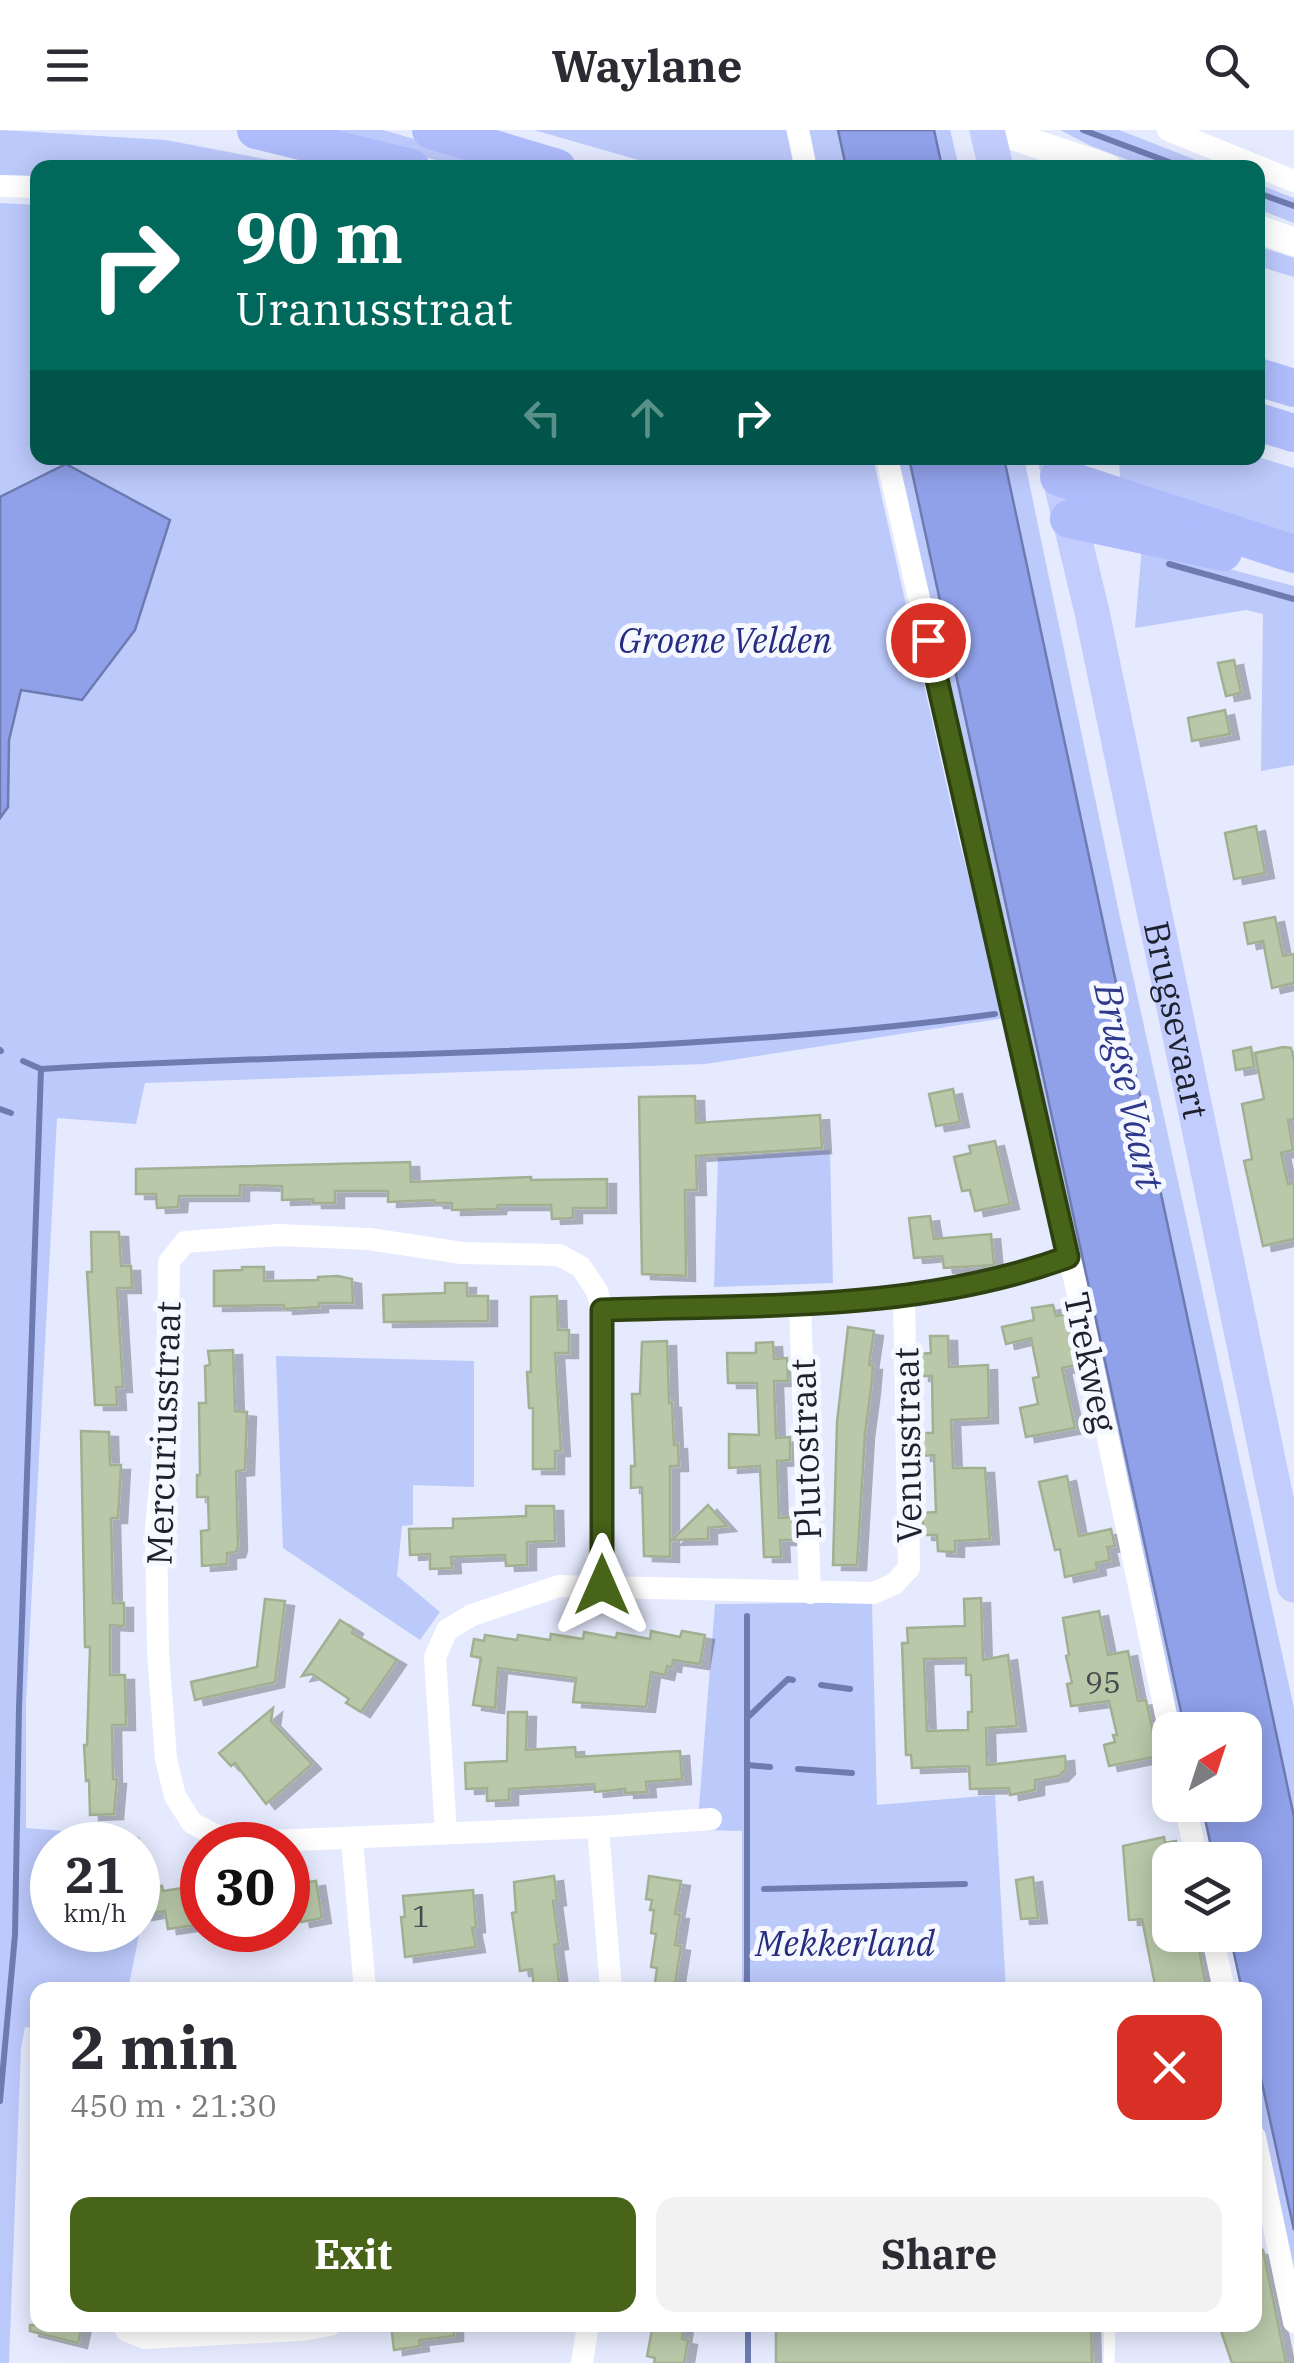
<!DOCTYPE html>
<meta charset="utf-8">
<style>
body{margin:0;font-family:"IBM Plex Serif",serif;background:#f2f2f3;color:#2b2b33;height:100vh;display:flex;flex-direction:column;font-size:38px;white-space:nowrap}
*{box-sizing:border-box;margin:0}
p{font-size:32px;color:#7c7c81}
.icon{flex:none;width:55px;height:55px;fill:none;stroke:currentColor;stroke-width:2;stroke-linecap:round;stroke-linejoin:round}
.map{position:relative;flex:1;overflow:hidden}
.details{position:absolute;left:30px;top:1852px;width:1232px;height:350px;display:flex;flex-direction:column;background:#fff;border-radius:20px;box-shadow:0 5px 25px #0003}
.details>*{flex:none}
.guide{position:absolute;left:30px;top:30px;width:1235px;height:305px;border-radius:20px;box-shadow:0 5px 25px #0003;background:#00695c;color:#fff;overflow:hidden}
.needle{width:65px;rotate:39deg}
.fabs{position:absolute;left:1152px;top:1582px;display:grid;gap:20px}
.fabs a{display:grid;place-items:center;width:110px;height:110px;border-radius:20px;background:#fff;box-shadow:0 5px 25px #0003;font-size:50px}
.speed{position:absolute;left:30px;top:1692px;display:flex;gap:20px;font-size:50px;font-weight:700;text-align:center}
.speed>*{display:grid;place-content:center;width:130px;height:130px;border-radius:50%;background:#fff;box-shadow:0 5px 25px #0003;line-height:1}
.speed small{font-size:25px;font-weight:400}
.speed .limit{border:15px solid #d22;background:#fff;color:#111}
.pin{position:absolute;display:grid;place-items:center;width:85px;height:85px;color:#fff;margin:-42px;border:5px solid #fff;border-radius:50%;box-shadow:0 2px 10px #0007}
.me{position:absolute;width:110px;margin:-55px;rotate:0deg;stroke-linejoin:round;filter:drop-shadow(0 0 8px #0008)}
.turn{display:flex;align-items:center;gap:35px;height:210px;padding:0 40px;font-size:45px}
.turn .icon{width:130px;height:130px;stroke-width:2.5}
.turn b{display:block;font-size:70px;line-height:85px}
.lanes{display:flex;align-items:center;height:95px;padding:0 40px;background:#0003;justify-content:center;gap:50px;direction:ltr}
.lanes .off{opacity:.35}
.round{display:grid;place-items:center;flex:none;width:105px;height:105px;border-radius:20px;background:#f2f2f3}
.overview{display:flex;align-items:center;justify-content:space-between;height:170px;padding:0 40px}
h1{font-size:60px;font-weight:700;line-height:75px}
.action{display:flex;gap:20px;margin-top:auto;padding:20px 40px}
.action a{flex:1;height:115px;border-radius:20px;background:#476418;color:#fff;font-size:40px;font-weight:700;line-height:115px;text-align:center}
.action a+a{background:#f2f2f3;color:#2b2b33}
header{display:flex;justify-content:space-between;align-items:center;height:130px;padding:0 40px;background:#fff;font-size:45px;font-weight:700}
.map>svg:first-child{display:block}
</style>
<header><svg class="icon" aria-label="menu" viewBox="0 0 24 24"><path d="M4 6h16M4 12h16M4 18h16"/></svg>Waylane<svg class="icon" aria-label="search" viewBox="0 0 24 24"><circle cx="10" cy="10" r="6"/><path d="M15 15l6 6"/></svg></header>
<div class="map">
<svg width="1294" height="2233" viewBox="0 0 1294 2233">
<defs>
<filter id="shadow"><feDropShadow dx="9" dy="5" stdDeviation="0" flood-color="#0004"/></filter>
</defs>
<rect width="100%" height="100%" fill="#e5eafe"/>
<!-- green -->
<g fill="#bcc9fb">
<polygon points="0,0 166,10 306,37 38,38 37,49 0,49"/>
<polygon points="327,0 383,0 511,37 461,37"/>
<polygon points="534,0 786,0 794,37 663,37"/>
<polygon points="808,0 838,0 846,37 816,37"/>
<polygon points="934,0 950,0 959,37 942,37"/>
<polygon points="1060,0 1119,0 1214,37 1147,37 1091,16"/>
<polygon points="1258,54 1294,68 1294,93 1258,79"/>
<polygon points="0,73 37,75 38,328 873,328 958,706 1005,888 705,934 145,953 136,994 57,988 26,1572 26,1698 140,1707 138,1754 138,1715 52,1715 52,1800 138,1800 138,1766 139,1805 128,1860 38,1860 37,1899 25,1897 21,1918 9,2233 0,2233"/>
<polygon points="1258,116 1294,128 1294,147 1258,136"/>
<polygon points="1258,327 1294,338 1294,408 1120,348 1119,328"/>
<polygon points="895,328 909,328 1186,1600 1177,1600"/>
<polygon points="1004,328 1024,328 1118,778 1294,1578 1294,1686"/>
<polygon points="1142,416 1294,456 1294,635 1261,641 1263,484 1246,480 1135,498"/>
<polygon points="830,1020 833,1153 714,1157 718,1028"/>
<polygon points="276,1226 474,1231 474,1357 413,1355 413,1395 402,1396 397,1446 440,1482 420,1510 283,1418"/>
<polygon points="872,1472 877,1675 995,1665 1006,1860 742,1860 742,1701 705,1700 698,1690 715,1474"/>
<polygon points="1255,1920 1294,2099 1294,2145 1255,1961"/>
</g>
<!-- water -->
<g fill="#90a1ea" stroke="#6e7bb1" stroke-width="2.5">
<polygon points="838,0 934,0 942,37 846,37"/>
<polygon points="909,328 1004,328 1294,1687 1294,2100 1255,1921 1255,1860 1242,1860 1230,1805 1245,1805 1245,1730 1214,1730 1202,1675 1245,1675 1245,1600 1185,1600"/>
<polygon points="66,334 170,390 135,500 82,570 21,560 9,610 8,677 0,688 0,367"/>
</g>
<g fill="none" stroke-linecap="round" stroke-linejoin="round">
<!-- stream -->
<g stroke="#6e7bb1" stroke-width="6">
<polyline points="1083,0 1185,38"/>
<polyline points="1258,63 1294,76"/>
<polyline points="1169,434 1294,469"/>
<polyline points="0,920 1,921"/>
<path d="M41 939C359 920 679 927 995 884"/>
<polyline points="0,979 11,983"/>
<polyline points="747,1486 747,1860"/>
<polyline points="821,1555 850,1559"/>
<polyline points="747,1588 788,1549 793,1550"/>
<polyline points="747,1635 770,1637"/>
<polyline points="798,1639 852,1643"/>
<polyline points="764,1759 965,1754"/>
<polyline points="0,1971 15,1805 19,1578 41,939 23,931"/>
<polyline points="748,2195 748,2233"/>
</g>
</g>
<!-- building -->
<g fill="#b9c8a9" stroke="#a1b092" stroke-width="2.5" fill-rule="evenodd" filter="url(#shadow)">
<polygon points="1234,530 1241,563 1226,566 1218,533"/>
<polygon points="1225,580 1230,604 1192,611 1188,588"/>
<polygon points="1256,696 1265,743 1234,749 1225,703"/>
<polygon points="1275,787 1283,826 1294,824 1294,853 1272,858 1263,811 1248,814 1244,793"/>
<polygon points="1251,917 1254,937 1236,940 1233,921"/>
<polygon points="1283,917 1291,918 1294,930 1294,989 1288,990 1293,1020 1281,1023 1288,1054 1294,1053 1294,1109 1263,1116 1244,1031 1252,1029 1242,974 1264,969 1255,923"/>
<polygon points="953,959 960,992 936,996 929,964"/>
<polygon points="695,966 696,993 820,985 822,1018 696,1026 697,1060 685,1060 686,1146 642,1144 639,967"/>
<polygon points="995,1011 1010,1074 975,1081 970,1060 962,1061 954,1027 971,1023 969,1016"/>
<polygon points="410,1032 411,1052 531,1047 531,1050 607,1049 607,1078 573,1078 573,1088 552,1089 551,1075 498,1075 497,1079 452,1080 452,1073 435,1073 434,1070 388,1072 388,1061 335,1061 335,1073 313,1073 313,1069 282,1070 282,1056 240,1055 240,1066 179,1066 178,1077 157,1078 156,1064 136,1064 136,1039"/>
<polygon points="930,1086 934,1109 991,1104 994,1135 944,1138 942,1126 914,1128 909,1088"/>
<polygon points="91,1102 119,1102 121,1136 131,1136 132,1158 117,1158 123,1257 116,1257 117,1275 95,1275 87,1142 92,1142"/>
<polygon points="242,1137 264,1137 264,1151 318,1150 318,1147 338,1146 352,1149 353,1173 319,1173 319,1177 284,1179 284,1175 214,1176 214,1141 242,1140"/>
<polygon points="445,1153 467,1153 467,1166 488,1166 488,1191 384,1192 383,1165 445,1163"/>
<polygon points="557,1166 558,1200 569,1200 569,1223 555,1223 561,1321 555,1321 555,1339 533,1339 533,1278 529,1278 527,1242 531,1242 531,1167"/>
<polygon points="1053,1175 1056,1186 1066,1184 1076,1235 1062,1238 1075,1298 1026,1307 1020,1278 1038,1274 1033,1248 1039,1247 1031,1208 1006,1214 1002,1197 1034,1190 1032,1178"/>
<polygon points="848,1197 874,1201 869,1235 873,1235 871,1258 865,1303 857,1435 833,1435 837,1292"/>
<polygon points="930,1206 948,1206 949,1237 988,1235 989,1288 951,1290 953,1338 985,1338 990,1409 955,1411 955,1422 938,1421 937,1405 923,1405 923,1383 936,1382 934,1325 922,1326 922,1303 933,1303 932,1246 920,1246 920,1224 931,1223"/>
<polygon points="667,1211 669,1273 672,1273 674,1315 678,1314 679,1336 670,1336 670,1427 644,1426 642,1357 631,1358 631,1336 635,1336 632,1264 640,1264 642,1212"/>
<polygon points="773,1212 774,1229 787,1228 788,1251 774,1251 776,1308 790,1307 790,1330 777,1331 779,1388 792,1387 793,1410 780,1410 781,1427 764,1427 760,1336 729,1338 729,1304 759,1305 757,1253 728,1253 727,1223 756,1223 756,1213"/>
<polygon points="233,1220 235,1281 247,1282 245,1340 236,1341 238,1416 236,1422 227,1423 227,1434 202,1436 201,1401 209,1400 208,1367 197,1367 197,1345 200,1345 199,1273 206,1273 205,1236 210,1235 208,1221"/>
<polygon points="81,1301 109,1302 110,1335 121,1335 118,1388 111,1388 113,1473 124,1473 124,1496 110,1495 110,1545 125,1545 126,1595 112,1595 113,1649 117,1649 114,1684 90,1685 89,1650 86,1651 84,1615 87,1615 90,1517 85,1517"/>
<polygon points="1067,1346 1079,1406 1111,1399 1115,1416 1107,1417 1110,1430 1096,1433 1097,1440 1065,1447 1060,1419 1055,1420 1039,1352"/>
<polygon points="708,1375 727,1396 708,1398 708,1409 672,1410"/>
<polygon points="526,1376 554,1376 555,1411 527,1412 527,1435 506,1436 505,1425 451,1427 452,1438 430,1439 430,1424 410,1425 409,1399 453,1398 453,1389 526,1386"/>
<path d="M981 1468 983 1530 1008 1525 1017 1596 986 1598 987 1635 1065 1626 1066 1639 1059 1646 1035 1650V1660L1010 1665 1009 1658 970 1659 969 1636 912 1638 911 1625H906L902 1513H908L907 1498 965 1496 964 1469ZM966 1528V1545H971L972 1582H968V1600L927 1601 924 1529Z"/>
<polygon points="265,1469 285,1471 275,1552 195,1570 191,1552 257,1537"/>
<polygon points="1099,1481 1108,1525 1128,1521 1138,1571 1146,1570 1158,1626 1109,1636 1104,1615 1115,1612 1113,1605 1117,1605 1109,1571 1071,1576 1067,1554 1072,1553 1066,1526 1069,1525 1063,1488"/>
<polygon points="340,1490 354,1499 352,1503 397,1530 361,1582 346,1573 349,1569 312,1544 302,1546"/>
<polygon points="651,1501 680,1507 682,1501 705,1505 700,1534 673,1530 672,1537 667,1536 665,1545 651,1542 646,1577 573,1572 576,1548 498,1538 495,1578 473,1575 481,1528 471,1526 474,1509 484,1511 485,1505 517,1510 518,1505 550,1510 551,1504 583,1509 584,1502 616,1508 617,1503 650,1509"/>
<polygon points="273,1578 271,1591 312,1634 266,1674 235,1633 231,1636 219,1623"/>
<polygon points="508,1582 527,1582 526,1620 575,1617 576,1627 680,1621 682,1649 646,1652 647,1662 625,1663 625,1659 595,1662 594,1654 509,1659 509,1670 487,1671 487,1658 466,1659 465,1633 507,1631"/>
<polygon points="1164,1707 1165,1713 1176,1711 1180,1730 1170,1730 1170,1805 1196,1805 1207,1860 1156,1860 1142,1789 1129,1790 1123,1716"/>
<polygon points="554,1746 557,1770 553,1771 559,1814 554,1815 560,1859 534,1860 532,1839 520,1841 512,1783 516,1782 514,1752"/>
<polygon points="649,1746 681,1751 675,1784 680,1784 675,1815 681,1816 674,1860 654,1860 657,1838 651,1837 656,1804 651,1803 654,1780 650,1780 652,1770 646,1769"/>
<polygon points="1033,1747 1038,1788 1021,1789 1016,1750"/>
<polygon points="316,1751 322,1788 301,1792 300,1784 288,1787 288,1755"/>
<polygon points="202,1755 202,1794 168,1799 165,1781 143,1785 139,1760 162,1756 163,1761"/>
<polygon points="473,1760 476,1797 472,1798 476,1817 405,1827 401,1787 405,1787 403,1766"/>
<polygon points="1255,2120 1263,2120 1286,2233 1232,2233 1219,2195 1255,2195"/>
<polygon points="30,2195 82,2195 78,2213 30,2201"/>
<polygon points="391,2195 454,2195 454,2206 419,2210 420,2216 394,2220"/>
<polygon points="653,2195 684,2195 682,2209 688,2210 684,2233 654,2233 655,2228 647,2226"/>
<polygon points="1091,2195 1092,2233 776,2233 776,2197"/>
</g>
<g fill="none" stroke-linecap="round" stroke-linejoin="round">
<!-- service -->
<polyline stroke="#fff" stroke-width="11" points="1109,2233 1110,2195"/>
<!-- minor -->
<g stroke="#fff" stroke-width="22">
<polyline points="798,0 806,38"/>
<polyline points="1168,0 1294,51"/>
<polyline points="0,56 38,57"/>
<polyline points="887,328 1076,1156 1170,1604"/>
<polyline points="800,1175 810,1463"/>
<path d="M602 1180C715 1176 830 1179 941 1161 985 1155 1027 1141 1068 1127"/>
<polyline points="602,1455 602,1180 597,1161 581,1137 559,1125 462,1123 369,1109 279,1105 185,1112 169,1132 167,1288 156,1397 158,1522 166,1629 175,1666 192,1693 215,1705 246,1712 598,1697 711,1689"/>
<polyline points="1185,1675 1197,1730"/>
<polyline points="598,1697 611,1860"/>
<polyline points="446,1703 435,1527 447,1500 472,1485 559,1456 874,1463 894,1454 909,1438 904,1166"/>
<polyline points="352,1709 365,1860"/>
<polyline points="1212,1805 1224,1860"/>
<polyline points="1255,2007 1294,2192"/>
<polyline points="123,2195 127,2201 145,2208 302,2200 330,2195"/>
<polyline points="582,2233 588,2195"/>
</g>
<!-- tertiary -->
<g stroke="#fff" stroke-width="28">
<polyline points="995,0 1108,38"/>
<polyline points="1258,99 1294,112"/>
</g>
<!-- primary -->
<g stroke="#c2cdfd" stroke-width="35">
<polyline points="987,0 996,38"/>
<path id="s1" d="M1055 328 1092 482 1294 1455"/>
</g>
<!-- trunk -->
<g stroke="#aebcfc" stroke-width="38">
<polyline points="256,0 411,38"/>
<polyline points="431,0 557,38"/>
<polyline points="1258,247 1294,258"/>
<polyline points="1258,292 1294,303"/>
<polyline points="1059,347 1294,424"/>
<polyline points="1069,389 1223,422"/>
</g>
</g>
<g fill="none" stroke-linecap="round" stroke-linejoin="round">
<defs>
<path id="route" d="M602 1455V1180C759 1174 919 1182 1068 1127L928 510"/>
</defs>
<!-- route casing -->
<use href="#route" stroke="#2e4110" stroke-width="25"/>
<!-- route -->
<use href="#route" stroke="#476418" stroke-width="18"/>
</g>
<g text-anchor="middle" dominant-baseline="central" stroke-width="10" stroke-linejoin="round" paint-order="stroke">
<!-- number labels -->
<g font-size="30" fill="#454b4c">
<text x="1103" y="1551">95</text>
<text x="421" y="1785">1</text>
</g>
<!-- park labels -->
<g font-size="35" font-style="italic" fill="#262d80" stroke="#f6f8ff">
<text x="725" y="510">Groene Velden</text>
<text x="845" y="1813">Mekkerland</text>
</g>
<!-- street labels -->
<g font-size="35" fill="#1e212d" stroke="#f6f8ff">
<text stroke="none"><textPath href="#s1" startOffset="575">Brugsevaart</textPath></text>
<text transform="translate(1091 1232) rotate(78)">Trekweg</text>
<text transform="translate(163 1303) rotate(-88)">Mercuriusstraat</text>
<text transform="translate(907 1315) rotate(-91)">Venusstraat</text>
<text transform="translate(805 1319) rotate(-92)">Plutostraat</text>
</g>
<!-- water labels -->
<g font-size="38" font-style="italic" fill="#2f398c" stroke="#f6f8ff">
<text transform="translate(1130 956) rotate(78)">Brugse Vaart</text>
</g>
</g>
</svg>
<div class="fabs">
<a><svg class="needle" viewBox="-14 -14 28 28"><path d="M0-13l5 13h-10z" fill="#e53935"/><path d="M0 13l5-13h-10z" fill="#7c7c81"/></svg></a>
<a><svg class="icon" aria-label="layers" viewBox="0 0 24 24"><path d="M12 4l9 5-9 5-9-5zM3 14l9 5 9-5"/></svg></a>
</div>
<div class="speed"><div>21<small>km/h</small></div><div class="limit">30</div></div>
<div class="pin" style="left:928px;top:510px;background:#d93025"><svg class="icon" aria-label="arrive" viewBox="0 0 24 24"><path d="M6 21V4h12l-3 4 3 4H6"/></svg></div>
<svg class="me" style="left:602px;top:1455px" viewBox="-20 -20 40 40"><path d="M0-17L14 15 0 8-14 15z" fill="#476418" stroke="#fff" stroke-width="4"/></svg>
<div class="guide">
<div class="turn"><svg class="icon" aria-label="right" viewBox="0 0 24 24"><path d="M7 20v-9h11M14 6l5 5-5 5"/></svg><div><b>90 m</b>Uranusstraat</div></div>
<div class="lanes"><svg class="icon off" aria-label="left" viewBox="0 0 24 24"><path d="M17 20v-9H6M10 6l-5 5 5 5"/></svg><svg class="icon off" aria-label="ahead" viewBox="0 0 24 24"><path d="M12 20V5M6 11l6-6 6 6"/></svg><svg class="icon" aria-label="right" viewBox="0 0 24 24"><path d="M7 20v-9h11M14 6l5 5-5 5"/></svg></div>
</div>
<section class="details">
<div class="overview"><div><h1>2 min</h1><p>450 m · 21:30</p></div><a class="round" style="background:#d93025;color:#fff"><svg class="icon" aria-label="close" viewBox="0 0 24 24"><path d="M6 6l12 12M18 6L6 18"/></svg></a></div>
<div class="action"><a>Exit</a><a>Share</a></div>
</section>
</div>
